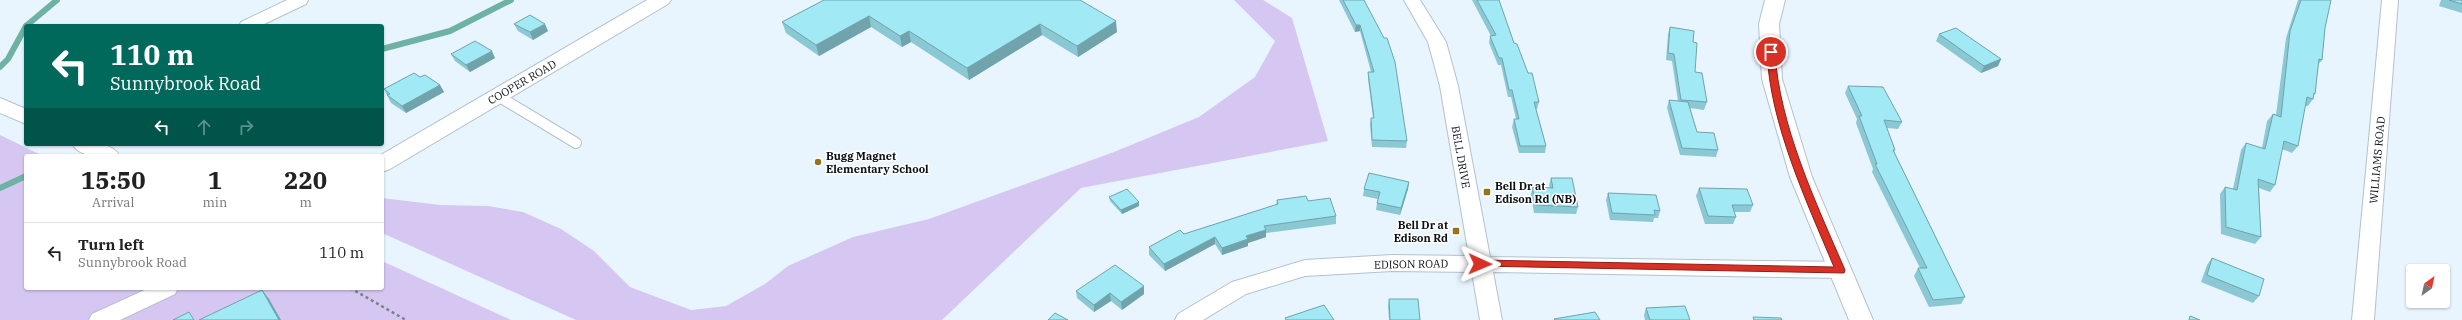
<!DOCTYPE html>
<style>
body{margin:0;font-family:"IBM Plex Serif",serif;background:#f6f6f6;color:#222;height:100vh;display:flex;flex-direction:column;font-size:15px;white-space:nowrap}
*{box-sizing:border-box;margin:0}
p{font-size:13px;color:#767676}
.icon{flex:none;width:22px;height:22px;fill:none;stroke:currentColor;stroke-width:2;stroke-linecap:round;stroke-linejoin:round}
.map{position:relative;flex:1;overflow:hidden}
.panel{position:absolute;left:24px;top:154px;width:360px;height:136px;display:flex;flex-direction:column;background:#fff;border-radius:4px;box-shadow:0 1px 3px #0004}
.panel>*{flex:none}
.top-card{position:absolute;left:24px;top:24px;width:360px;height:122px;border-radius:4px;box-shadow:0 1px 3px #0004;background:#00695c;color:#fff;overflow:hidden}
.needle{width:26px;rotate:33deg}
.fabs{position:absolute;left:2406px;top:264px;display:grid;gap:8px}
.fabs a{display:grid;place-items:center;width:44px;height:44px;border-radius:4px;background:#fff;box-shadow:0 1px 3px #0004;font-size:20px}
.pin{position:absolute;display:grid;place-items:center;width:34px;height:34px;color:#fff;margin:-17px;border:2px solid #fff;border-radius:50%;box-shadow:0 1px 4px #0007}
.me{position:absolute;width:44px;margin:-22px;rotate:91deg;stroke-linejoin:round;filter:drop-shadow(0 0 3px #0008)}
.turn{display:flex;align-items:center;gap:14px;height:84px;padding:0 20px;font-size:18px}
.turn .icon{width:52px;height:52px;stroke-width:2.5}
.turn b{display:block;font-size:28px;line-height:34px}
.lanes{display:flex;align-items:center;height:38px;padding:0 20px;background:#0003;justify-content:center;gap:20px;direction:ltr}
.lanes .off{opacity:.35}
.eta{display:flex;justify-content:space-evenly;align-items:center;height:68px;text-align:center}
.eta b{font-size:24px;font-weight:800;line-height:28px}
ul{padding:0;list-style:none}
li{display:flex;align-items:center;gap:12px;height:60px;padding:0 20px;border-top:1px solid #e0e0e0}
li div{flex:1}
li b{display:block;font-size:15px}
li em{font-style:normal}
.map>svg:first-child{display:block}
</style>
<div class="map">
<svg width="2462" height="320" viewBox="0 0 2462 320">
<rect width="100%" height="100%" fill="#e9f5fe"/>
<!-- green -->
<g fill="#d5c7f1">
<polygon points="1234,0 1263,0 1292,18 1328,141 1081,188 942,320 576,320 382,233 382,198 440,205 488,206 523,212 561,229 594,251 630,287 691,310 726,306 765,284 788,266 853,237 929,219 1114,152 1199,117 1255,77 1275,41"/>
<polygon points="0,135 43,156 26,156 26,288 382,288 382,261 511,320 0,320"/>
</g>
<g fill="none" stroke-linecap="round" stroke-linejoin="round">
<!-- stream -->
<g stroke="#6db2a2" stroke-width="6">
<polyline points="26,26 57,0"/>
<polyline points="382,49 450,31 511,0"/>
<polyline points="0,67 8,59 26,26"/>
<polyline points="0,188 26,176"/>
</g>
<defs>
<polyline id="lane" points="498,96 576,143"/>
<g id="street">
<polygon points="287,0 308,0 306,4 260,26 239,26 241,22"/>
<polygon points="1404,0 1420,0 1446,42 1458,86 1490,257 1840,262 1847,265 1850,270 1847,275 1840,278 1493,272 1502,320 1480,320 1472,272 1392,271 1305,276 1246,294 1203,320 1175,320 1178,314 1232,282 1305,260 1392,255 1469,256 1440,86 1428,42"/>
<polygon points="2382,0 2398,0 2374,320 2352,320"/>
<polygon points="149,288 178,288 175,294 120,320 89,320 92,314"/>
</g>
<g id="secondary">
<polygon points="647,0 671,0 668,4 390,169 382,172 382,156 379,156"/>
<polygon points="1765,0 1785,0 1779,24 1782,79 1812,177 1873,320 1849,320 1790,177 1762,79 1759,24"/>
<polygon points="0,98 26,109 26,124 0,113"/>
<path d="M72 144C88 144 110 140 120 156 104 156 82 160 72 144Z"/>
</g>
</defs>
<!-- lane casing -->
<use href="#lane" stroke="#b3c2cd" stroke-width="12"/>
<!-- street casing -->
<use href="#street" stroke="#b3c2cd" stroke-width="2"/>
<!-- secondary casing -->
<use href="#secondary" stroke="#b3c2cd" stroke-width="2"/>
<!-- path -->
<polyline stroke="#7a8389" stroke-width="2.5" stroke-dasharray="3 3" stroke-linecap="butt" points="350,288 406,320"/>
<!-- lane -->
<use href="#lane" stroke="#fff" stroke-width="10"/>
<!-- street -->
<use href="#street" fill="#fff" fill-rule="evenodd"/>
<!-- secondary -->
<use href="#secondary" fill="#fff" fill-rule="evenodd"/>
</g>
<!-- wall -->
<g fill="#8ac8d3">
<polygon points="824,0 1117,32 1078,57 1042,35 969,80 911,42 902,47 871,27 819,56 786,33 782,22"/>
<polygon points="1339,0 1364,0 1407,141 1406,148 1372,147 1370,125 1371,118 1373,118 1368,79 1368,72 1371,72 1360,31 1355,32"/>
<polygon points="1472,0 1499,0 1514,43 1539,102 1537,109 1536,109 1546,146 1545,153 1519,153 1512,127 1514,119 1516,119 1511,97 1508,97 1501,65 1498,65 1489,43 1490,36 1491,36"/>
<polygon points="2298,0 2331,0 2325,28 2322,60 2318,65 2315,94 2313,96 2313,99 2308,106 2305,106 2298,146 2292,153 2282,149 2275,185 2270,192 2259,188 2261,237 2255,244 2221,234 2220,194 2225,187 2233,189 2241,150 2246,143 2262,148 2267,121 2273,114 2276,115 2286,38"/>
<polygon points="2441,0 2462,0 2462,13 2439,6"/>
<polygon points="514,24 548,31 533,40 518,31"/>
<polygon points="1670,27 1693,42 1695,72 1707,102 1704,110 1690,108 1697,132 1718,150 1716,157 1680,155 1667,108 1669,100 1678,101 1672,61 1666,60 1668,34"/>
<polygon points="1939,34 2001,59 1998,66 1981,73 1936,41"/>
<polygon points="451,54 495,58 470,72 455,61"/>
<polygon points="420,77 440,85 444,92 406,113 391,103 384,89"/>
<polygon points="1848,86 1902,122 1898,129 1887,128 1895,150 1894,152 1965,297 1961,304 1929,307 1914,276 1918,268 1920,268 1872,172 1873,169 1856,123 1857,119 1845,93"/>
<polygon points="1551,178 1578,207 1576,214 1534,213 1531,195 1532,187 1550,188 1549,185"/>
<polygon points="1409,182 1408,189 1400,215 1376,210 1377,203 1378,199 1363,196 1364,189"/>
<polygon points="1699,188 1753,205 1750,212 1734,212 1736,217 1733,224 1705,224 1696,196"/>
<polygon points="1608,193 1660,211 1658,218 1654,218 1653,222 1610,220 1606,200"/>
<polygon points="1109,197 1139,202 1139,206 1122,214 1110,201"/>
<polygon points="1277,200 1308,201 1336,216 1336,224 1266,233 1266,237 1248,243 1248,246 1222,255 1215,244 1165,271 1149,255 1149,247 1184,234 1276,205"/>
<polygon points="2212,258 2259,296 2253,303 2201,282 2207,265"/>
<polygon points="1076,291 1144,294 1122,310 1111,301 1094,312 1077,298"/>
<polygon points="1389,299 1420,320 1389,320 1388,306"/>
<polygon points="1646,308 1690,320 1645,320 1644,315"/>
</g>
<!-- shaded-wall -->
<g fill="#70a3ac">
<polygon points="869,16 871,27 819,56 816,45"/>
<polygon points="1116,21 1117,32 1078,57 1077,46"/>
<polygon points="545,24 548,31 533,40 530,32"/>
<polygon points="1040,24 1042,35 969,80 967,68"/>
<polygon points="1356,25 1360,25 1360,31 1355,32"/>
<polygon points="909,31 911,42 902,47 900,36"/>
<polygon points="492,51 495,58 470,72 466,65"/>
<polygon points="2001,59 1998,66 1981,73 1984,66"/>
<polygon points="440,85 444,92 406,113 402,106"/>
<polygon points="1409,182 1408,189 1400,215 1401,208"/>
<polygon points="1139,202 1139,206 1122,214 1121,210"/>
<polygon points="1266,230 1266,237 1248,243 1248,246 1222,255 1222,248 1246,236"/>
<polygon points="1215,237 1215,244 1165,271 1164,264"/>
<polygon points="1144,286 1144,294 1122,310 1121,302"/>
<polygon points="262,290 269,299 281,320 279,320"/>
<polygon points="1110,293 1111,301 1094,312 1094,305"/>
</g>
<!-- building -->
<g fill="#a0e9f5" stroke="#70a3ac">
<polygon points="824,0 1080,0 1116,21 1077,46 1040,24 967,68 909,31 900,36 869,16 816,45 782,22"/>
<polygon points="1343,0 1364,0 1384,38 1387,38 1395,62 1407,141 1372,140 1371,118 1374,118 1368,72 1374,72 1360,25 1356,25"/>
<polygon points="1477,0 1499,0 1514,43 1517,44 1528,73 1532,73 1539,102 1534,102 1546,146 1520,146 1514,119 1519,119 1512,90 1509,90 1502,58 1499,58 1490,36 1496,35"/>
<polygon points="2301,0 2331,0 2325,28 2322,60 2319,59 2315,94 2314,93 2313,99 2307,97 2298,146 2284,141 2275,185 2258,179 2261,237 2226,227 2225,187 2237,190 2246,143 2265,149 2273,114 2281,117 2290,31"/>
<polygon points="2449,0 2462,0 2462,4"/>
<polygon points="530,15 545,24 530,32 514,24"/>
<polygon points="1670,27 1694,31 1693,42 1697,43 1695,72 1702,73 1707,102 1681,100 1674,54 1668,53"/>
<polygon points="1956,28 2001,59 1984,66 1939,34"/>
<polygon points="475,41 492,51 466,65 451,54"/>
<polygon points="414,73 420,77 425,75 440,85 402,106 387,95 390,94 384,89"/>
<polygon points="1848,86 1883,87 1902,122 1884,120 1895,150 1893,150 1965,297 1933,300 1918,268 1927,268 1875,164 1877,164 1859,116 1862,116"/>
<polygon points="1669,100 1688,102 1697,132 1714,133 1718,150 1682,148"/>
<polygon points="1369,173 1409,182 1401,208 1377,203 1380,192 1364,189"/>
<polygon points="1551,178 1572,178 1578,207 1536,205 1532,187 1553,188"/>
<polygon points="1699,188 1747,189 1753,205 1732,205 1736,217 1708,216"/>
<polygon points="1127,189 1139,202 1121,210 1109,197"/>
<polygon points="1608,193 1656,195 1660,211 1654,210 1655,215 1612,213"/>
<polygon points="1306,196 1308,201 1330,198 1336,216 1264,226 1266,230 1246,236 1248,239 1222,248 1215,237 1164,264 1149,247 1180,230 1184,234 1278,204 1277,200"/>
<polygon points="2212,258 2264,279 2259,296 2207,275"/>
<polygon points="1115,265 1144,286 1121,302 1110,293 1094,305 1076,291"/>
<polygon points="262,290 279,320 199,320"/>
<polygon points="1389,299 1418,299 1420,320 1390,320"/>
<polygon points="1324,305 1334,320 1286,320 1285,318"/>
<polygon points="1685,306 1690,320 1650,320 1646,308"/>
<polygon points="189,312 194,320 173,320"/>
<polygon points="1595,312 1600,320 1555,320 1554,319"/>
<polygon points="1055,313 1068,320 1048,320"/>
<polygon points="2190,316 2200,320 2189,320"/>
<polygon points="1753,317 1781,318 1782,320 1754,320"/>
</g>
<!-- route -->
<path fill="#d93025" stroke="#8d1f18" d="M1771 49 1775 52C1779 125 1816 203 1845 270L1844 273 1477 266V261L1480 260 1834 267C1806 200 1770 124 1767 52Z"/>
<!-- markers -->
<g fill="#94741b" stroke="#fff" stroke-width="1.5">
<circle cx="818" cy="162" r="4"/>
<rect x="1483" y="188" width="8" height="8" rx="2"/>
<rect x="1452" y="227" width="8" height="8" rx="2"/>
</g>
<g text-anchor="middle" dominant-baseline="central" stroke-width="3" stroke-linejoin="round" paint-order="stroke">
<!-- street labels -->
<g font-size="11" fill="#0b1014" stroke="#fff">
<text transform="translate(522 82) rotate(-30)">COOPER ROAD</text>
<text transform="translate(1461 157) rotate(80)">BELL DRIVE</text>
<text transform="translate(2377 160) rotate(-85)">WILLIAMS ROAD</text>
<text transform="translate(1411 264) rotate(-1)">EDISON ROAD</text>
</g>
<!-- poi labels -->
<g font-size="11" font-weight="bold" fill="#0b1014" stroke="#fff" text-anchor="start">
<text x="826" y="156">Bugg Magnet<tspan x="826" dy="13">Elementary School</tspan></text>
<text x="1495" y="186">Bell Dr at<tspan x="1495" dy="13">Edison Rd (NB)</tspan></text>
<text x="1448" y="225" text-anchor="end">Bell Dr at<tspan x="1448" dy="13">Edison Rd</tspan></text>
</g>
</g>
</svg>
<div class="fabs">
<a><svg class="needle" viewBox="-14 -14 28 28"><path d="M0-13l5 13h-10z" fill="#e53935"/><path d="M0 13l5-13h-10z" fill="#767676"/></svg></a>
</div>
<div class="pin" style="left:1771px;top:52px;background:#d93025"><svg class="icon" aria-label="arrive" viewBox="0 0 24 24"><path d="M6 21V4h12l-3 4 3 4H6"/></svg></div>
<svg class="me" style="left:1480px;top:264px" viewBox="-20 -20 40 40"><path d="M0-17L14 15 0 8-14 15z" fill="#d93025" stroke="#fff" stroke-width="4"/></svg>
<div class="top-card">
<div class="turn"><svg class="icon" aria-label="left" viewBox="0 0 24 24"><path d="M17 20v-9H6M10 6l-5 5 5 5"/></svg><div><b>110 m</b>Sunnybrook Road</div></div>
<div class="lanes"><svg class="icon" aria-label="left" viewBox="0 0 24 24"><path d="M17 20v-9H6M10 6l-5 5 5 5"/></svg><svg class="icon off" aria-label="ahead" viewBox="0 0 24 24"><path d="M12 20V5M6 11l6-6 6 6"/></svg><svg class="icon off" aria-label="right" viewBox="0 0 24 24"><path d="M7 20v-9h11M14 6l5 5-5 5"/></svg></div>
</div>
<section class="panel">
<div class="eta">
<div><b>15:50</b><p>Arrival</p></div>
<div><b>1</b><p>min</p></div>
<div><b>220</b><p>m</p></div>
</div>
<ul>
<li><svg class="icon" aria-label="left" viewBox="0 0 24 24"><path d="M17 20v-9H6M10 6l-5 5 5 5"/></svg><div><b>Turn left</b><p>Sunnybrook Road</p></div><em>110 m</em></li>
</ul>
</section>
</div>
